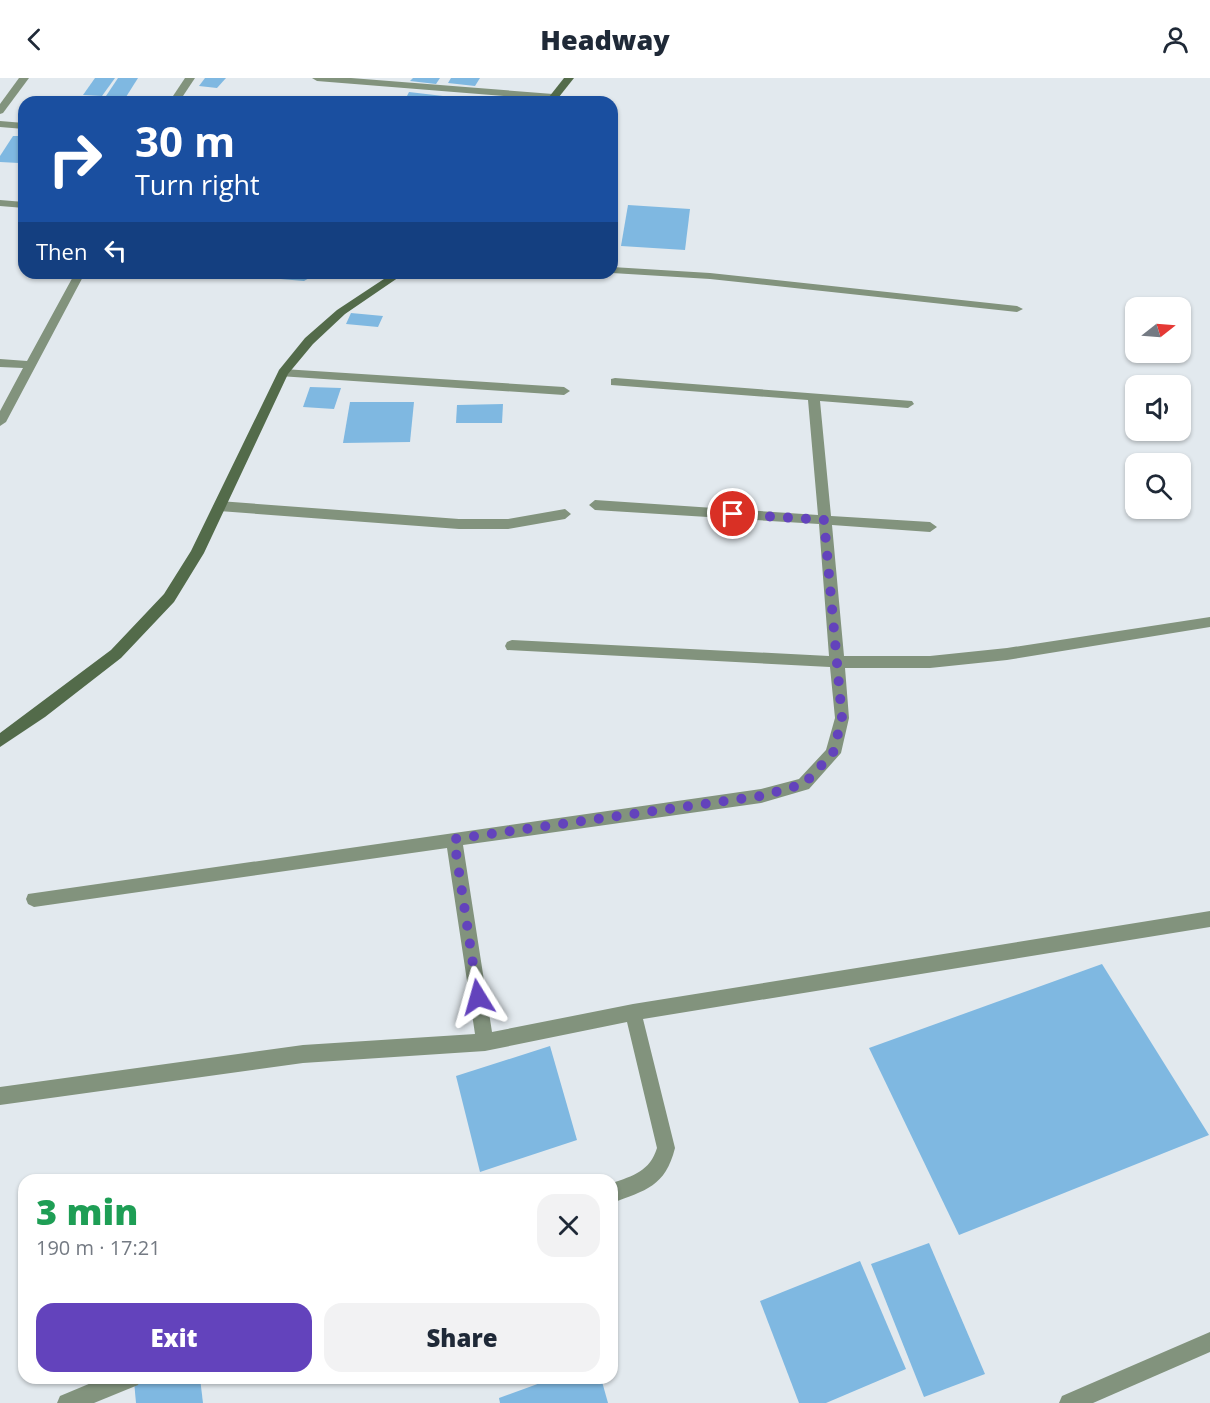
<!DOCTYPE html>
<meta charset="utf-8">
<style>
body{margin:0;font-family:"Open Sans",sans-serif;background:#f2f2f3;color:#1f2937;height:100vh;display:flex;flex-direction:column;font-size:22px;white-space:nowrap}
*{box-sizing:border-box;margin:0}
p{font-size:20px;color:#747a83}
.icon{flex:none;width:33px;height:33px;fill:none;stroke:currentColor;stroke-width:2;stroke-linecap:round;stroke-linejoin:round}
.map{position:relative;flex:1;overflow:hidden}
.drawer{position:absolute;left:18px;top:1096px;width:600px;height:210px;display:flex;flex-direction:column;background:#fff;border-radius:18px;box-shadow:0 2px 4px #0004}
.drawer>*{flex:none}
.guide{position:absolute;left:18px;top:18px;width:600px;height:183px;border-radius:18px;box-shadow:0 2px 4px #0004;background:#1a4fa0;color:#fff;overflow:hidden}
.needle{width:39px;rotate:73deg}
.controls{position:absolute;left:1125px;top:219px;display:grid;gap:12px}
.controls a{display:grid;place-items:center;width:66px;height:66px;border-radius:12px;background:#fff;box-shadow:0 2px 4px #0004;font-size:30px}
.pin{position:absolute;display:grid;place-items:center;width:51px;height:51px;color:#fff;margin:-26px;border:3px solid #fff;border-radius:50%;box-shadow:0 2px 6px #0007}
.me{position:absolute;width:66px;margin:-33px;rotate:352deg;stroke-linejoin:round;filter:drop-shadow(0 0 4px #0008)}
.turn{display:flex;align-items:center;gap:21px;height:126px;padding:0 18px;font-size:27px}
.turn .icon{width:78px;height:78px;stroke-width:2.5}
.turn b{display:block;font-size:42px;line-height:51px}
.then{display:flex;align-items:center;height:57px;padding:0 18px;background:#0003;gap:12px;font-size:22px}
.round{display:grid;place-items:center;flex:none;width:63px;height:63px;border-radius:18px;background:#f2f2f3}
.head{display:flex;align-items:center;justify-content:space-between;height:102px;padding:0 18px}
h1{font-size:36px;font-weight:800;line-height:45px;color:#1e9e55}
.primary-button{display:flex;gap:12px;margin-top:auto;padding:12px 18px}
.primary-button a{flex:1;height:69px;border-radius:18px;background:#6343bc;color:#fff;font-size:24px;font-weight:800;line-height:69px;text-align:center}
.primary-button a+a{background:#f2f2f3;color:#1f2937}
header{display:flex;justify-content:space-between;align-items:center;height:78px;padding:0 18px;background:#fff;font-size:27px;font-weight:800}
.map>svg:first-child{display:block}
</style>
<header><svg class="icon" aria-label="back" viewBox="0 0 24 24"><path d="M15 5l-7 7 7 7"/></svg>Headway<svg class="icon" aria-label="person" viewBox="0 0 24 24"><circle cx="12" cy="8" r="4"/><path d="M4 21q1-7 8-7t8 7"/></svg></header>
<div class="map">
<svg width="1210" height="1325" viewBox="0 0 1210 1325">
<rect width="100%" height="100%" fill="#e2e9ee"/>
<!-- building -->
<g fill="#7fb8e1">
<polygon points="95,0 115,0 102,18 83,17"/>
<polygon points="118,0 138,0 126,19 106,18"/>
<polygon points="205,0 226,0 217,10 199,8"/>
<polygon points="413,0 440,0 436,6 410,3"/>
<polygon points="451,0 480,0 475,8 448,5"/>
<polygon points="409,14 443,18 440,24 404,24"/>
<polygon points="13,58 24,58 24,77 19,85 0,84 0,78"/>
<polygon points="628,127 690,131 685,172 621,168"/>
<polygon points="271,195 318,195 304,203 269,200"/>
<polygon points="351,235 383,238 378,249 346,246"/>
<polygon points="310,309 341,310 334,331 303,329"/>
<polygon points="350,324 414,324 410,364 343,365"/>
<polygon points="503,326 502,345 456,345 457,327"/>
<polygon points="1102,886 1209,1057 959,1157 869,970"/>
<polygon points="550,968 577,1062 480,1094 456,998"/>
<polygon points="929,1165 985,1296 924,1319 871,1186"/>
<polygon points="860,1183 906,1291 826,1325 799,1325 760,1223"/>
<polygon points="142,1300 200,1300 203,1325 136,1325 134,1303"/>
<polygon points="554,1300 601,1300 608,1325 500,1325 499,1320"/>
</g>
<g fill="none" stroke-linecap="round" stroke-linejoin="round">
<!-- lane -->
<g fill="#82937d" fill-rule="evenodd">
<polygon points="0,122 24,124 24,130 0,128"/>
<polygon points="75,195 85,195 6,344 0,348 0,333 23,290 0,289 0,281 27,283"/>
<polygon points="219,423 459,441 508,441 565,431 571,436 565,441 508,451 459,451 219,433 213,428"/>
</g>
<!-- street -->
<g fill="#82937d" fill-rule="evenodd">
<polygon points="19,0 29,0 3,35 0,36 0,26"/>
<polygon points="185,0 195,0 179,24 169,24"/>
<polygon points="312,0 351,0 553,16 558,19 553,22 317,3"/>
<polygon points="0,43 24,45 24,51 0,49"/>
<polygon points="612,189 710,195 1017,228 1023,231 1017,234 710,201 612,195"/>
<polygon points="283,291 564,309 570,313 564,317 279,298 279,292"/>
<path d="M615 300 912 323 914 326 908 330 820 323 831 438 930 444 937 449 930 454 832 447 844 578H930L1007 570 1210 539V549L1007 582 930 590H845L849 640 841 675 809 711 761 725 463 767 492 954 633 926 1210 833V849L643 941 675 1070C665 1109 646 1112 612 1125V1105C633 1098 650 1093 657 1070L627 944 485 973 303 985 0 1027V1009L303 967 475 956 447 770 34 829 28 826 26 821 28 816 761 711 799 701 826 672 835 640 830 589 507 572 505 568 507 564 512 562 829 578 819 446 595 432 589 427 595 422 818 437 808 322 611 307V301Z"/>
<polygon points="1210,1254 1210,1274 1093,1325 1059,1325 1062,1318"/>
<polygon points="103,1300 141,1300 138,1307 94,1325 57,1325 60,1318"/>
</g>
<!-- secondary -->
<g fill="#536b4a" fill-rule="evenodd">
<polygon points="564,0 574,0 555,24 545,24"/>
<polygon points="393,195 405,195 345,236 313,266 288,296 204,475 174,524 121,580 45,639 0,669 0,655 111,572 164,516 191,473 279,292 305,260 337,232"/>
</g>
</g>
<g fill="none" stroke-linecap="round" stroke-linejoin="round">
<!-- route -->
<polyline stroke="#6343bc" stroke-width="10" stroke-dasharray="0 18" points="478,919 454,761 761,718 804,706 833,675 842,640 824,442 733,436"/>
</g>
</svg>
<div class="controls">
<a><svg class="needle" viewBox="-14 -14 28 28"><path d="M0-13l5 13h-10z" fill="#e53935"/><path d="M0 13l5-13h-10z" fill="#747a83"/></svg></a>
<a><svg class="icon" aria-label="sound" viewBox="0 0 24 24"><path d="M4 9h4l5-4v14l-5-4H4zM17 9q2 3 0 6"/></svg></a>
<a><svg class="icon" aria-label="search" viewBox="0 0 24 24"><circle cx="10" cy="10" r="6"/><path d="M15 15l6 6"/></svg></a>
</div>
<div class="pin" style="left:733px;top:436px;background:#d93025"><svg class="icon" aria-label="arrive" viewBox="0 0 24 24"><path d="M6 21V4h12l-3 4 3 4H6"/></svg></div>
<svg class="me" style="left:478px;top:919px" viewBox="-20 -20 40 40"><path d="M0-17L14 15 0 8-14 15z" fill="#6343bc" stroke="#fff" stroke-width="4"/></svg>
<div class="guide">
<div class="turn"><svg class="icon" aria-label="right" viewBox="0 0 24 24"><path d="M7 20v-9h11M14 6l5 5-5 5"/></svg><div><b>30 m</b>Turn right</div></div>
<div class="then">Then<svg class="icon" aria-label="left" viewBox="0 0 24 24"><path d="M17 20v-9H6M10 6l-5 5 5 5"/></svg></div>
</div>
<section class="drawer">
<div class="head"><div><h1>3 min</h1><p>190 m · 17:21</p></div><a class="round"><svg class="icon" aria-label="close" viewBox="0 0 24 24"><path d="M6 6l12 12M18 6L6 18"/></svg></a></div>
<div class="primary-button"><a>Exit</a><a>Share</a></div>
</section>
</div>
